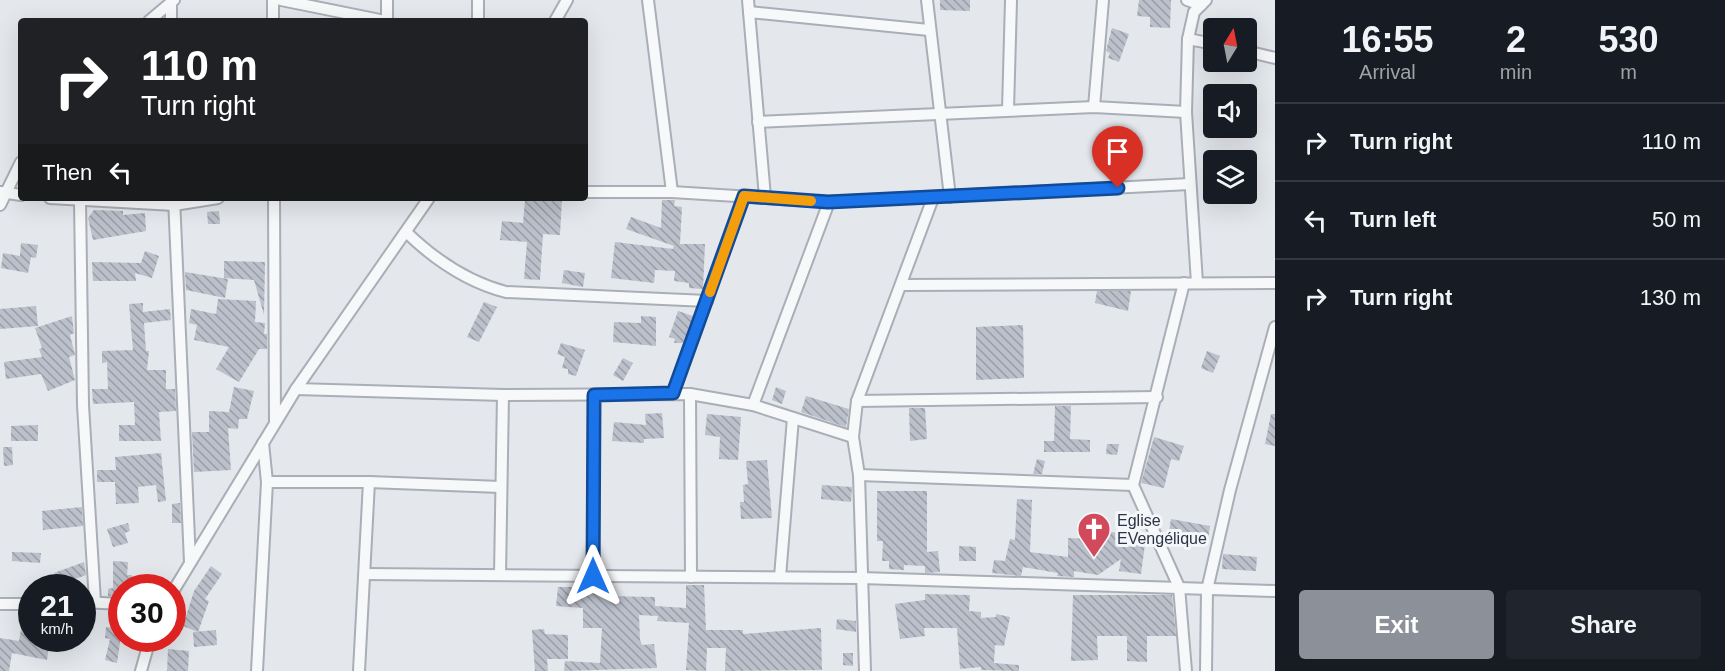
<!DOCTYPE html>
<meta charset="utf-8">
<style>
body{margin:0;font-family:Arial,sans-serif;background:#20242c;color:#f1f3f6;height:100vh;display:flex;flex-direction:column;font-size:22px;white-space:nowrap}
*{box-sizing:border-box;margin:0}
p{font-size:20px;color:#9ea1a6}
.icon{flex:none;width:33px;height:33px;fill:none;stroke:currentColor;stroke-width:2;stroke-linecap:round;stroke-linejoin:round}
.map{position:relative;flex:1;overflow:hidden}
.drawer{display:flex;flex-direction:column;background:#171b24;width:450px}
.drawer>*{flex:none}
.banner{position:absolute;left:18px;top:18px;width:570px;height:183px;border-radius:6px;box-shadow:0 6px 24px #0002;background:#202124;color:#fff;overflow:hidden}
.needle{width:39px;rotate:10deg}
.fabs{position:absolute;left:1203px;top:18px;display:grid;gap:12px}
.fabs a{display:grid;place-items:center;width:54px;height:54px;border-radius:6px;background:#171b24;box-shadow:0 6px 24px #0002;font-size:30px}
.speed{position:absolute;left:18px;top:574px;display:flex;gap:12px;font-size:30px;font-weight:700;text-align:center}
.speed>*{display:grid;place-content:center;width:78px;height:78px;border-radius:50%;background:#171b24;box-shadow:0 6px 24px #0002;line-height:1}
.speed small{font-size:15px;font-weight:400}
.speed .limit{border:9px solid #d22;background:#fff;color:#111}
.pin{position:absolute;display:grid;place-items:center;width:51px;height:51px;color:#fff;margin:-62px -26px;border-radius:50% 50% 50% 0;rotate:-45deg;box-shadow:0 0 6px #0007}
.pin .icon{rotate:45deg}
.me{position:absolute;width:66px;margin:-33px;rotate:0deg;stroke-linejoin:round;filter:drop-shadow(0 0 4px #0008)}
.turn{display:flex;align-items:center;gap:21px;height:126px;padding:0 24px;font-size:27px}
.turn .icon{width:78px;height:78px;stroke-width:2.5}
.turn b{display:block;font-size:42px;line-height:51px}
.then{display:flex;align-items:center;height:57px;padding:0 24px;background:#0003;gap:12px;font-size:22px}
.eta{display:flex;justify-content:space-evenly;align-items:center;height:102px;text-align:center}
.eta b{font-size:36px;font-weight:600;line-height:42px}
.action{display:flex;gap:12px;margin-top:auto;padding:12px 24px}
.action a{flex:1;height:69px;border-radius:6px;background:#8c9099;color:#fff;font-size:24px;font-weight:600;line-height:69px;text-align:center}
.action a+a{background:#20242c;color:#f1f3f6}
ul{padding:0;list-style:none}
li{display:flex;align-items:center;gap:18px;height:78px;padding:0 24px;border-top:2px solid #363941}
li div{flex:1}
li b{display:block;font-size:22px}
li em{font-style:normal}
main{display:flex;flex:1;min-height:0}
.map>svg:first-child{display:block}
</style>
<main>
<div class="map">
<svg width="1275" height="671" viewBox="0 0 1275 671">
<defs>
<pattern id="building-back-hatch" width="6" height="6" patternUnits="userSpaceOnUse" patternTransform="scale(1.5)"><rect width="6" height="6" fill="#bbc0ca"/><path d="M-1 5l2 2M0 0l6 6M5-1l2 2" fill="none" stroke="#989da6"/></pattern>
</defs>
<rect width="100%" height="100%" fill="#e4e7ec"/>
<!-- building -->
<g fill="url(#building-back-hatch)">
<polygon points="940,0 970,0 970,11 940,10"/>
<polygon points="1139,0 1171,0 1170,28 1150,27 1150,17 1137,16"/>
<polygon points="1112,28 1129,34 1119,62 1108,58 1110,53 1106,51"/>
<polygon points="547,198 562,198 560,235 543,234 540,280 524,279 527,242 500,240 502,221 523,223 525,200 547,201"/>
<polygon points="662,200 675,200 674,206 682,207 680,244 705,244 703,289 689,288 689,283 674,281 675,271 655,270 654,283 611,278 615,242 673,249 674,246 626,229 631,217 661,228"/>
<polygon points="94,210 123,211 123,215 145,213 146,231 93,240 88,218"/>
<polygon points="219,211 220,224 208,224 207,212"/>
<polygon points="21,243 38,245 36,258 31,257 28,273 1,268 3,253 20,256"/>
<polygon points="145,251 159,256 152,278 135,273 136,281 93,281 92,262 141,263"/>
<polygon points="224,261 265,262 264,315 254,280 224,278"/>
<polygon points="564,270 585,273 583,287 562,283"/>
<polygon points="185,272 228,279 225,298 186,290"/>
<polygon points="1097,291 1131,291 1128,311 1095,303"/>
<polygon points="218,299 256,301 255,322 265,323 264,334 267,334 267,349 259,349 239,382 216,369 229,347 194,340 197,325 189,323 191,309 216,314"/>
<polygon points="484,302 497,307 479,342 467,337"/>
<polygon points="143,303 143,312 170,309 171,320 144,323 146,351 149,351 147,370 166,370 166,389 175,389 176,411 159,412 161,441 119,441 119,425 135,425 134,402 93,404 92,389 108,389 107,362 102,363 102,351 133,350 129,304"/>
<polygon points="36,306 38,326 0,329 0,309"/>
<polygon points="678,311 693,316 683,343 674,343 675,339 669,337"/>
<polygon points="72,316 74,333 70,335 75,355 69,357 75,380 48,391 41,374 6,379 4,362 42,357 39,349 42,348 35,328"/>
<polygon points="641,316 656,317 656,346 613,342 614,322 641,323"/>
<polygon points="1023,325 1024,378 976,380 976,327"/>
<polygon points="561,343 585,350 576,376 568,374 568,369 562,368 565,357 557,354"/>
<polygon points="1207,351 1220,356 1213,373 1201,368"/>
<polygon points="623,358 633,363 623,381 613,375"/>
<polygon points="234,387 254,391 247,419 239,419 238,429 228,428 231,470 194,472 192,432 209,432 209,411 229,412"/>
<polygon points="776,387 786,391 782,404 772,400"/>
<polygon points="806,396 849,409 846,427 801,412"/>
<polygon points="1055,406 1071,406 1070,439 1090,440 1090,452 1044,452 1044,441 1054,441"/>
<polygon points="909,408 925,408 927,439 910,441"/>
<polygon points="662,413 664,438 644,439 644,443 612,441 614,422 646,425 645,414"/>
<polygon points="707,414 741,417 738,460 719,459 720,437 705,435"/>
<polygon points="1271,414 1275,414 1275,446 1265,444"/>
<polygon points="38,425 38,441 11,441 11,426"/>
<polygon points="1154,437 1184,446 1179,461 1171,459 1164,488 1141,483"/>
<polygon points="1107,444 1119,444 1117,455 1106,454"/>
<polygon points="3,447 12,447 13,465 4,466"/>
<polygon points="161,453 166,501 158,502 156,485 138,487 139,503 116,504 115,482 97,482 97,470 116,470 115,457"/>
<polygon points="1037,459 1045,461 1042,474 1033,474"/>
<polygon points="767,460 772,518 741,519 740,502 744,502 743,485 748,484 746,461"/>
<polygon points="822,485 852,487 851,502 821,499"/>
<polygon points="877,491 927,491 927,552 938,551 940,572 925,573 925,566 904,565 904,570 889,569 889,561 882,561 883,541 877,541"/>
<polygon points="1017,499 1032,500 1030,552 1068,557 1068,538 1090,539 1091,529 1146,537 1141,574 1119,571 1121,559 1098,575 1074,571 1074,577 1057,576 1058,573 1023,567 1021,576 992,573 994,560 1005,561 1010,539 1015,540"/>
<polygon points="180,503 181,523 172,523 172,504"/>
<polygon points="82,507 83,526 43,530 42,511"/>
<polygon points="1171,519 1210,526 1207,545 1168,538"/>
<polygon points="128,523 130,531 125,533 128,543 113,547 107,529"/>
<polygon points="959,546 976,547 976,561 959,561"/>
<polygon points="12,552 41,553 40,563 12,561"/>
<polygon points="1223,554 1257,557 1256,571 1222,569"/>
<polygon points="113,561 128,562 127,575 132,575 132,588 122,588 122,596 108,596 108,589 113,588"/>
<polygon points="84,562 86,575 59,585 54,573"/>
<polygon points="211,566 222,574 205,599 209,601 198,632 183,626 194,591"/>
<polygon points="686,585 704,585 706,630 743,630 743,634 821,628 822,670 725,671 726,648 707,648 706,671 686,670 689,623 657,621 658,616 639,615 640,640 642,645 654,644 657,668 564,671 565,661 600,663 602,628 583,628 583,608 556,606 558,587 605,587 604,596 655,597 655,606 686,608"/>
<polygon points="925,594 970,595 969,611 981,612 981,618 996,617 996,614 1010,617 1004,646 995,645 994,663 1019,665 1019,671 981,670 981,667 960,669 957,628 924,628 925,636 900,639 895,604 925,600"/>
<polygon points="1073,595 1172,595 1176,636 1147,636 1147,662 1127,661 1127,636 1097,636 1098,660 1071,661"/>
<polygon points="23,618 32,620 32,639 50,639 47,660 12,653 9,671 0,671 0,638 19,641"/>
<polygon points="837,619 856,621 856,632 836,629"/>
<polygon points="106,627 122,629 117,663 105,660 110,639 105,638"/>
<polygon points="544,629 545,634 568,635 568,659 547,659 548,671 535,671 532,630"/>
<polygon points="216,630 217,645 194,647 193,632"/>
<polygon points="168,649 189,651 188,671 167,671"/>
<polygon points="843,653 853,653 853,666 843,665"/>
</g>
<g fill="none" stroke-linecap="round" stroke-linejoin="round">
<defs>
<g id="minor">
<polyline points="281,0 385,21"/>
<polyline points="387,0 387,21"/>
<polyline points="648,0 672,192"/>
<polyline points="748,0 765,197"/>
<polyline points="927,0 950,197"/>
<polyline points="1187,0 1201,5"/>
<polyline points="171,3 171,21"/>
<polyline points="749,12 929,30"/>
<polyline points="149,21 174,0"/>
<polyline points="273,21 273,0"/>
<polyline points="478,21 478,0"/>
<polyline points="555,21 567,0"/>
<polyline points="1188,39 1214,44"/>
<polyline points="1246,51 1275,58"/>
<polyline points="1094,107 1103,0"/>
<polyline points="1008,110 1011,0"/>
<polyline points="758,122 1094,107 1186,112"/>
<polyline points="1,192 21,195"/>
<polyline points="585,192 672,192 829,202 1190,184"/>
<polyline points="50,198 174,205 218,198"/>
<polyline points="174,198 190,562"/>
<polyline points="274,198 275,422"/>
<polyline points="80,201 83,405 95,602"/>
<polyline points="0,205 21,162"/>
<path d="M406 232C435 260 467 282 506 292L707 301"/>
<polyline points="1184,283 1133,485 1179,587 1186,671"/>
<polyline points="1197,283 1186,112 1188,39 1194,12 1206,0"/>
<polyline points="902,285 1275,283"/>
<polyline points="296,389 503,395 690,394 753,405 853,437"/>
<polyline points="673,393 744,196"/>
<polyline points="690,394 691,577"/>
<polyline points="857,401 1157,397"/>
<polyline points="753,405 829,202"/>
<polyline points="859,475 1133,485"/>
<polyline points="267,482 369,482 501,487"/>
<polyline points="365,574 861,578 1275,591"/>
<polyline points="500,575 503,395"/>
<polyline points="593,576 594,395"/>
<polyline points="780,577 793,418"/>
<polyline points="172,593 296,389 429,198"/>
<polyline points="82,602 122,604"/>
<polyline points="0,604 32,604"/>
<polyline points="141,671 150,639"/>
<polyline points="257,671 267,482 263,443"/>
<polyline points="359,671 369,482"/>
<polyline points="865,671 859,475 853,437 857,401 933,198"/>
<polyline points="1206,671 1207,590 1230,490 1275,327"/>
</g>
</defs>
<!-- minor casing -->
<use href="#minor" stroke="#a9aeb7" stroke-width="14"/>
<!-- minor -->
<use href="#minor" stroke="#f7f8fa" stroke-width="10"/>
</g>
<g fill="none" stroke-linecap="round" stroke-linejoin="round">
<defs>
<polyline id="route" points="593,576 594,395 673,393 744,196 828,202 1118,188"/>
</defs>
<!-- route casing -->
<use href="#route" stroke="#114b97" stroke-width="15"/>
<!-- route -->
<use href="#route" stroke="#1a73e8" stroke-width="10"/>
<!-- slow -->
<polyline stroke="#f59e0b" stroke-width="10" points="710,292 744,196 811,201"/>
</g>
<!-- icons -->
<defs>
<symbol id="church-pin" viewBox="-11 -11 22 30"><path d="M0 17L-7.5 6A9.5 9.5 0 1 1 7.5 6Z" fill="#d1495b" stroke="#f4f6f9"/><path d="M-1.2-6h2.4v3.5h3.3v2.4h-3.3V6h-2.4V-.1h-3.3v-2.4h3.3Z" fill="#fff"/></symbol>
</defs>
<g fill-rule="evenodd">
<use href="#church-pin" x="1075" y="510" width="38" height="52"/>
</g>
<g text-anchor="middle" dominant-baseline="central" stroke-width="6" stroke-linejoin="round" paint-order="stroke">
<!-- poi labels -->
<g font-size="16" fill="#2b3445" stroke="#f4f6f9" text-anchor="start">
<text x="1117" y="520">Eglise<tspan x="1117" dy="18">EVengélique</tspan></text>
</g>
</g>
</svg>
<div class="fabs">
<a><svg class="needle" viewBox="-14 -14 28 28"><path d="M0-13l5 13h-10z" fill="#e53935"/><path d="M0 13l5-13h-10z" fill="#9ea1a6"/></svg></a>
<a><svg class="icon" aria-label="sound" viewBox="0 0 24 24"><path d="M4 9h4l5-4v14l-5-4H4zM17 9q2 3 0 6"/></svg></a>
<a><svg class="icon" aria-label="layers" viewBox="0 0 24 24"><path d="M12 4l9 5-9 5-9-5zM3 14l9 5 9-5"/></svg></a>
</div>
<div class="speed"><div>21<small>km/h</small></div><div class="limit">30</div></div>
<div class="pin" style="left:1118px;top:188px;background:#d93025"><svg class="icon" aria-label="arrive" viewBox="0 0 24 24"><path d="M6 21V4h12l-3 4 3 4H6"/></svg></div>
<svg class="me" style="left:593px;top:576px" viewBox="-20 -20 40 40"><path d="M0-17L14 15 0 8-14 15z" fill="#1a73e8" stroke="#fff" stroke-width="4"/></svg>
<div class="banner">
<div class="turn"><svg class="icon" aria-label="right" viewBox="0 0 24 24"><path d="M7 20v-9h11M14 6l5 5-5 5"/></svg><div><b>110 m</b>Turn right</div></div>
<div class="then">Then<svg class="icon" aria-label="left" viewBox="0 0 24 24"><path d="M17 20v-9H6M10 6l-5 5 5 5"/></svg></div>
</div>
</div>
<section class="drawer">
<div class="eta">
<div><b>16:55</b><p>Arrival</p></div>
<div><b>2</b><p>min</p></div>
<div><b>530</b><p>m</p></div>
</div>
<ul>
<li><svg class="icon" aria-label="right" viewBox="0 0 24 24"><path d="M7 20v-9h11M14 6l5 5-5 5"/></svg><div><b>Turn right</b></div><em>110 m</em></li>
<li><svg class="icon" aria-label="left" viewBox="0 0 24 24"><path d="M17 20v-9H6M10 6l-5 5 5 5"/></svg><div><b>Turn left</b></div><em>50 m</em></li>
<li><svg class="icon" aria-label="right" viewBox="0 0 24 24"><path d="M7 20v-9h11M14 6l5 5-5 5"/></svg><div><b>Turn right</b></div><em>130 m</em></li>
</ul>
<div class="action"><a>Exit</a><a>Share</a></div>
</section>
</main>
